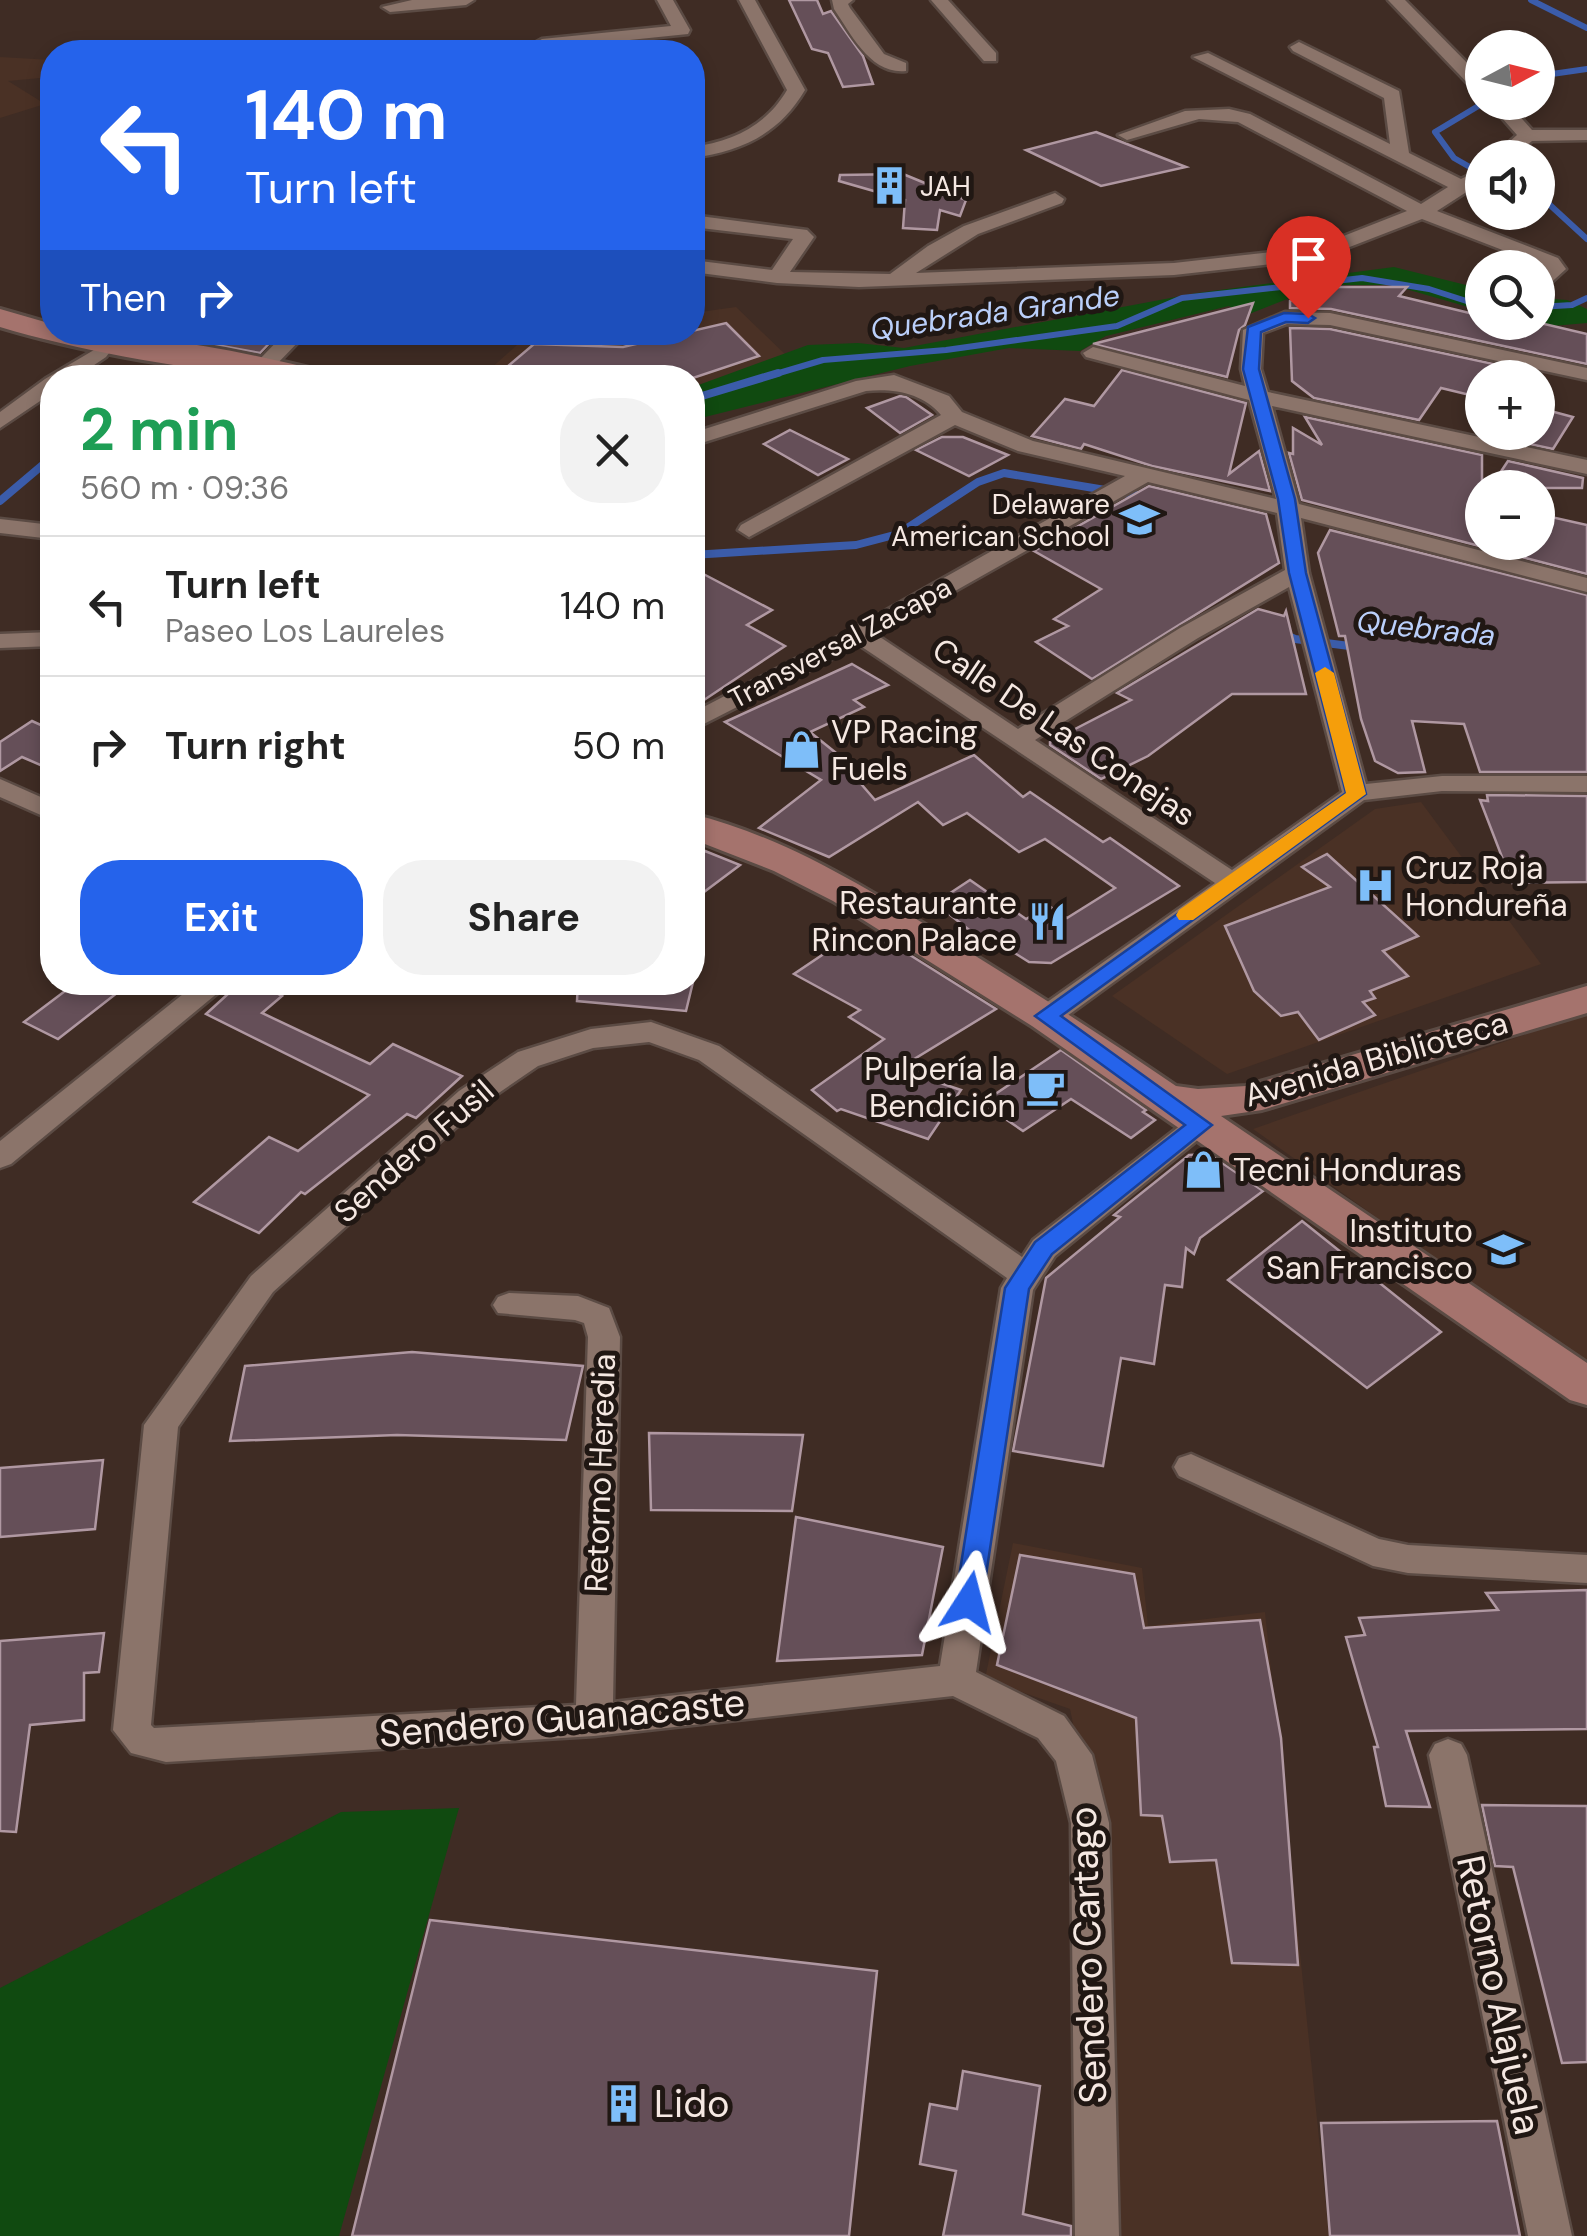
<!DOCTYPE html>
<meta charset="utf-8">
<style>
body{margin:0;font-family:"DM Sans",sans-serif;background:#f2f2f2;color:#222;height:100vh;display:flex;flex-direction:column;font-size:38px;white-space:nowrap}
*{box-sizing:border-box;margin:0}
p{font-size:32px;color:#767676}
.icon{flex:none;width:55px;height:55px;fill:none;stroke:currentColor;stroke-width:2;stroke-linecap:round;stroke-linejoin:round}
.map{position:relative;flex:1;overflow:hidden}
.panel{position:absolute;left:40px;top:365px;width:665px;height:630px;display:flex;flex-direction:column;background:#fff;border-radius:40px;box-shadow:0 5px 15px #0003}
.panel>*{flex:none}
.top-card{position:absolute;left:40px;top:40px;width:665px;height:305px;border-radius:40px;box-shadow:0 5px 15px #0003;background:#2563eb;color:#fff;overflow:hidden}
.needle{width:65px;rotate:83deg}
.fabs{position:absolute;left:1465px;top:30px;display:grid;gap:20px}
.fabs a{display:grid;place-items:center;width:90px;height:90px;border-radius:50%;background:#fff;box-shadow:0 5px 15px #0003;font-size:50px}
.pin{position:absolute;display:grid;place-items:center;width:85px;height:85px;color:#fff;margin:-102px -42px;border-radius:50% 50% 50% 0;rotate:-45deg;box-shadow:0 0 10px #0007}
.pin .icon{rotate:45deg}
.me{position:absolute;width:110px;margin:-55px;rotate:9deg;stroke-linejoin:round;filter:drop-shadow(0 0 8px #0008)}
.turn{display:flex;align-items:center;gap:35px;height:210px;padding:0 40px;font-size:45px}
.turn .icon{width:130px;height:130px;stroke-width:2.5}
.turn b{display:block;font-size:70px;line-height:85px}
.then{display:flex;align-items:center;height:95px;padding:0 40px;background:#0003;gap:20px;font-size:38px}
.round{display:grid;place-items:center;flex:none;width:105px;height:105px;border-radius:40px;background:#f2f2f2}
.overview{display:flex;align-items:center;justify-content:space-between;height:170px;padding:0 40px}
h1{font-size:60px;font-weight:700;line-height:75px;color:#1e9e55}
.button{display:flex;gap:20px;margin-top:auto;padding:20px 40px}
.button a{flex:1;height:115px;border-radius:40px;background:#2563eb;color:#fff;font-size:40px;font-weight:700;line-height:115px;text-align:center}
.button a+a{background:#f2f2f2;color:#222}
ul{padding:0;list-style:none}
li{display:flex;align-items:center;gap:30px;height:140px;padding:0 40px;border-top:2px solid #e0e0e0}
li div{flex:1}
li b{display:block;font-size:38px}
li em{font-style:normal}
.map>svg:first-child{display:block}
</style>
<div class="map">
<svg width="1587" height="2236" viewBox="0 0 1587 2236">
<rect width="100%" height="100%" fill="#3f2c24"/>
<!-- built -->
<g fill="#4a3125">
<polygon points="0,57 52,60 40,78 8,81 45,104 0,118"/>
<polygon points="736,307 788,357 693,388 692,378 480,378 526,337 559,332 692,332 693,313"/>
<polygon points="1421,802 1541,964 1227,1074 1112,996 1375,809"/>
<polygon points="1587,1013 1587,1368 1253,1129"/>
<polygon points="1013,1543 1142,1568 1148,1626 1265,1612 1329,2236 1116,2236 1112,1911 1070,1709 985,1679"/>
</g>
<!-- green -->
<g fill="#104a10">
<polygon points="1394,267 1482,289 1482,311 1392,285 1341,285 1315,288 1244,316 1229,306 1106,336 1080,351 1009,348 910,366 693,420 693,387 808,345 858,343 904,348 1197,293"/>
<polygon points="1538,298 1567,300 1587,309 1587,323 1552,326 1538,322"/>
<polygon points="459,1808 339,2236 0,2236 0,1988 341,1812"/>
</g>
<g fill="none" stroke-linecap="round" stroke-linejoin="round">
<!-- stream-far1 -->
<g stroke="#3b5caa" stroke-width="6">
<polyline points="1531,0 1587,28"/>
<polyline points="1538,76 1587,69"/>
<polyline points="1482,174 1454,158 1435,132 1485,102"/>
<polyline points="1538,194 1587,239"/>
<polyline points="1538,307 1572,305 1587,298"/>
<polyline points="769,376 823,360 946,350 1117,326 1182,298 1362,278 1429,289 1482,306"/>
</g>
<!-- stream -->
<g stroke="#3b5caa" stroke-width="8">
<polyline points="692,399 778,373"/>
<polyline points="0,501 52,457"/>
<polyline points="692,555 856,545 898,534 978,482 1004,473 1147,497"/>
<polyline points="1281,633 1295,639 1357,647"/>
</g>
</g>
<!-- building -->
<g fill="#654f58" stroke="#b098a2" stroke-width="2.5">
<polygon points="789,0 817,0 823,14 831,11 863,56 873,84 843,87 828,53 812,49"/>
<polygon points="1096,132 1186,167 1101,186 1026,150"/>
<polygon points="903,174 966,200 960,216 940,210 937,230 903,228 905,200 839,181 840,175"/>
<polygon points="1326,287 1407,287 1399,296 1482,316 1482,322 1536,322 1587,334 1587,364 1331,309 1290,308 1290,301"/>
<polygon points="1253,303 1245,325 1239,330 1227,377 1093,344"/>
<polygon points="726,323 759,356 693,378 494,378 534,344 623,347"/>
<polygon points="1290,328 1330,329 1531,372 1528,378 1482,378 1482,398 1441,388 1419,420 1314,398 1292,381"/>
<polygon points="179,332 280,332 260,353 178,338"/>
<polygon points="1122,370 1246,403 1229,474 1259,451 1270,491 1152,466 1084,444 1081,449 1032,436 1065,399 1094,406"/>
<polygon points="900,396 906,397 932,415 900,433 867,408"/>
<polygon points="1543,409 1573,417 1553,449 1520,442 1527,432 1538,432 1538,417"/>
<polygon points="1305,417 1482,455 1482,542 1538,542 1538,514 1587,525 1587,574 1302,500 1289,453 1293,454 1293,428 1322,445"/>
<polygon points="790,430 848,459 818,475 764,444"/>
<polygon points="942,437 963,437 1008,455 969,476 916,450"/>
<polygon points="1508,461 1583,478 1582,488 1490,488"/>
<polygon points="1149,486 1266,514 1279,563 1092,679 1036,642 1068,626 1054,619 1101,589 1034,551"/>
<polygon points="1330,530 1587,595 1587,772 1480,772 1464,724 1412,721 1425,772 1398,773 1375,761 1361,719 1345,636 1339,636 1318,553"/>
<polygon points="692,568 772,610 747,625 785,646 692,708"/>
<polygon points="1258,609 1284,616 1286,611 1306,694 1232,694 1148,756 1101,779 1050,745 1050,742 1131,700 1117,693"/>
<polygon points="852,664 888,685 854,700 864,707 810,732 846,761 843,763 875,800 974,755 1023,797 1030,792 1103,842 1110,838 1179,886 1051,963 1029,962 989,937 982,940 935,903 970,880 1026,919 1049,906 1067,918 1115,888 1045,839 1019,852 967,813 943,825 918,802 829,857 759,828 821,780 725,722"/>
<polygon points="32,721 52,730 52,770 22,757 0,771 0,742"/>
<polygon points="1487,795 1587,796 1587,882 1512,883 1480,800 1488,801"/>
<polygon points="705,851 740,865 692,901 692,864"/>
<polygon points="1327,854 1418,936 1383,951 1408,976 1370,991 1375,998 1363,1002 1375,1015 1319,1040 1298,1012 1281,1016 1254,991 1225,926 1330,887 1302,867"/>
<polygon points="878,935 996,1009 898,1069 961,1090 928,1139 841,1109 837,1111 812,1090 884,1039 849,1017 860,1010 794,974 846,939 862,949"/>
<polygon points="77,982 131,982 58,1039 24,1022"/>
<polygon points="241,982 254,982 282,996 262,1013 370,1064 393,1044 462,1076 416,1118 407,1114 305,1194 301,1192 259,1233 194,1202 269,1137 298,1151 369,1095 206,1014"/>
<polygon points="578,982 693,982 686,1011 577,1001"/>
<polygon points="1061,1050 1146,1110 1143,1112 1155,1120 1131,1138 1071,1099 1023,1131 982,1103"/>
<polygon points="1209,1154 1263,1191 1200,1238 1194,1254 1186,1248 1182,1287 1165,1285 1154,1364 1121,1358 1103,1466 1013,1451 1046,1278 1120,1217 1114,1215 1189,1155"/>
<polygon points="1302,1221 1441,1332 1367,1388 1228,1280"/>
<polygon points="412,1352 583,1366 566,1440 397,1435 230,1441 245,1366"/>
<polygon points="649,1433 803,1435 792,1511 651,1510"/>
<polygon points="103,1460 95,1529 0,1537 0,1468"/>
<polygon points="796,1517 943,1547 922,1655 777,1661"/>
<polygon points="1020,1555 1134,1574 1144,1628 1260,1620 1281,1738 1298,1965 1232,1963 1216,1860 1170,1862 1162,1816 1141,1815 1136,1718 997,1665"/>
<polygon points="1587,1590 1587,1729 1406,1731 1430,1807 1386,1806 1374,1747 1378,1747 1346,1637 1365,1635 1359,1618 1498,1610 1486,1593"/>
<polygon points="104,1633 99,1672 84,1673 84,1720 30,1725 16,1832 0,1831 0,1641"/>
<polygon points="1482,1805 1587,1806 1587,2062 1562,2063 1513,1867 1495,1866"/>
<polygon points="430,1920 877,1971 849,2236 352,2236"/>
<polygon points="963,2071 1040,2086 1023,2214 1071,2226 1071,2236 943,2236 956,2171 920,2164 930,2104 957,2109"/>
<polygon points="1497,2121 1520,2236 1330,2236 1321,2123"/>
</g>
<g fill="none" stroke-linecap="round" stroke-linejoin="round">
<defs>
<g id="street">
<polygon points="412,0 474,0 466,5 390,12 382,7"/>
<polygon points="657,0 673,0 690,30 688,34 542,49 533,44 542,39 671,26"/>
<path d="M739 0H755L805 90C779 134 742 151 692 158V147C733 141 766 126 787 90Z"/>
<path d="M832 0H853L848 4 850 8 884 54 906 63V71C871 75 851 34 834 9Z"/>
<polygon points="931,0 948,0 996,53 996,61 984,61"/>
<polygon points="1388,0 1405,0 1482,78 1482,93 1476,92"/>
<polygon points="1299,42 1399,91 1409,153 1461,179 1482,169 1482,182 1437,211 1558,258 1566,269 1545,288 1538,290 1538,274 1544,266 1422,219 1347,248 1280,263 1174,275 859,287 777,283 692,272 692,260 772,270 793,239 692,227 692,215 807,230 814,237 790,272 890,274 928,246 964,226 1055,193 1064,199 1062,203 978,234 916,273 1174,263 1280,251 1341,237 1407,211 1238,122 1199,119 1127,140 1118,135 1185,111 1229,109 1250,114 1421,204 1448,187 1193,57 1208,53 1390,144 1384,98 1293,51 1290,47"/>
<polygon points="1488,102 1507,102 1532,130 1587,130 1587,140 1532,141 1512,158 1491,158 1517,135"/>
<path d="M1285 312 1330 313 1587 368V380L1330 325 1287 324 1263 333 1261 369 1268 392 1587 460V474L1272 406 1299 504 1587 578V592L1301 518 1309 573 1366 784 1442 776H1587V792L1442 791 1364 800 1056 1024H1036L1032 1017 1036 1010 1215 883 859 645 692 730V713L851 630 1125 476 1018 451 955 425 749 537 738 530 741 525 941 415C923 393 893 388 866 391L692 446V433L856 381 894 375 949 396 962 412 1033 441 1276 499 1249 400 1086 357 1083 353 1093 347 1245 386 1241 369 1243 330ZM1148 482 1277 513 1285 570 1180 628 1018 729 877 635ZM1289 587 1342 792 1232 870 1035 740 1198 638Z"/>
<polygon points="286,332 308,332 272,369 258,369 255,365 258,361"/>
<polygon points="99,347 106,349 109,353 106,357 75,378 52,378 52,393 0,428 0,412 45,379"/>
<polygon points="0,519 52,525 52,539 0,533"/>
<polygon points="52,632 52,646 0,648 0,634"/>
<polygon points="0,779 52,802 52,820 0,797"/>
<polygon points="198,982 231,982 11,1164 0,1168 0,1141"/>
<path d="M651 1022 719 1046 1022 1257 1033 1240 1190 1118 1201 1115 1212 1118 1216 1125 1055 1256 1033 1290 976 1672 1064 1716 1092 1755 1109 1823 1119 2236H1075L1071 1823 1056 1761 1038 1738 953 1696 594 1736 166 1762 131 1753 113 1730 144 1425 251 1276 459 1091 518 1052 591 1029ZM649 1042 699 1060 1007 1278 1001 1288 940 1666 613 1702 620 1337 609 1308 578 1296 509 1293 498 1297 493 1305 498 1313 575 1320 584 1323 588 1337 576 1705 154 1728 151 1725 178 1427 273 1292 481 1105 538 1066 593 1048Z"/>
<polygon points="1191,1454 1379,1539 1408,1545 1587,1555 1587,1583 1408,1573 1373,1566 1179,1476 1174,1467 1179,1458"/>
<polygon points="1448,1739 1461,1744 1467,1755 1572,2236 1528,2236 1429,1755 1435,1744"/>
</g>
<g id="secondary">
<path d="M0 309 52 324V332C142 332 238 350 326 372L330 378C228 378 97 356 0 327Z"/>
<path d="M692 814C783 836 867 888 945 937 1023 985 1100 1034 1176 1086L1198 1089 1246 1086 1587 986V1013L1262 1110 1221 1116 1587 1363V1405L1570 1400 1032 1026 833 901 774 871 692 839Z"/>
</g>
</defs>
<!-- street casing -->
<use href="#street" stroke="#5b4b44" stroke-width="5"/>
<!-- secondary casing -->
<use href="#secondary" stroke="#5b4b44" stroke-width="6"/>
<!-- street -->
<use href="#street" fill="#8b746a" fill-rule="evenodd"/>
<!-- secondary -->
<use href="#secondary" fill="#a5736d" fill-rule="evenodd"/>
</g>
<!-- route -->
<polygon fill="#2563eb" stroke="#184099" stroke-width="2.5" points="1284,313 1308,314 1315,318 1308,323 1286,322 1261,332 1259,369 1295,499 1306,573 1366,794 1061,1016 1212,1125 1052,1254 1029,1289 982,1602 978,1610 969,1613 959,1610 955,1602 1005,1288 1035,1242 1185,1125 1035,1016 1346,793 1289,573 1278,499 1243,369 1248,327"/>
<!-- slow -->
<polygon fill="#f59e0b" points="1325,667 1334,673 1366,794 1193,920 1179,920 1176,915 1179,910 1346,793 1315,673"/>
<!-- icons -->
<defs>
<symbol id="building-bare" viewBox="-9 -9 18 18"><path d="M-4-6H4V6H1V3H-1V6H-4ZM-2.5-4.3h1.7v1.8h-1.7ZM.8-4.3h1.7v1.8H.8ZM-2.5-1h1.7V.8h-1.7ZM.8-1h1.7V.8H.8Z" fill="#7ebef9" stroke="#201713" stroke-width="2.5" paint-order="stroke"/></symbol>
<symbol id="school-bare" viewBox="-9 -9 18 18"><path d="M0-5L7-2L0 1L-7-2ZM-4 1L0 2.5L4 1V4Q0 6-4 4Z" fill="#7ebef9" stroke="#201713" stroke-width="2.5" paint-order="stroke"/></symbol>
<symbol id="shop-bare" viewBox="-9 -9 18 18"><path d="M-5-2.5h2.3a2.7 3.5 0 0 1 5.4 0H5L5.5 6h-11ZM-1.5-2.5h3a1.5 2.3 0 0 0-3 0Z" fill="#7ebef9" stroke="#201713" stroke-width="2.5" paint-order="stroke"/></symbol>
<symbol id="hospital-bare" viewBox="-9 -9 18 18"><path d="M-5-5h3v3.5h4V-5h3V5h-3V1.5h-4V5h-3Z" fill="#7ebef9" stroke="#201713" stroke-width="2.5" paint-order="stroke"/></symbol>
<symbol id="restaurant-bare" viewBox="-9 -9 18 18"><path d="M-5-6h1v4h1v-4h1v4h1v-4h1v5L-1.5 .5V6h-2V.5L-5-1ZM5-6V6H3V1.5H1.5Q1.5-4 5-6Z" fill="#7ebef9" stroke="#201713" stroke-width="2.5" paint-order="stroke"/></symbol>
<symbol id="cafe-bare" viewBox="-9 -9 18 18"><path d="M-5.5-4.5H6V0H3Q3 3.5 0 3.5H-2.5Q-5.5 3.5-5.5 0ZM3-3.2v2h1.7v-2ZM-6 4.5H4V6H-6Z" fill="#7ebef9" stroke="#201713" stroke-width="2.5" paint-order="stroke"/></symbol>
</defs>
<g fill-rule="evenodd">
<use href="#building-bare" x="862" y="158" width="55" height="55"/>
<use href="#school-bare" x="1112" y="492" width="55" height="55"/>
<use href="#shop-bare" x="774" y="722" width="55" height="55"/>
<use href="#hospital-bare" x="1348" y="858" width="55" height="55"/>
<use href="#restaurant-bare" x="1020" y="894" width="55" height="55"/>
<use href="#cafe-bare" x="1018" y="1060" width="55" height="55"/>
<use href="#shop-bare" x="1176" y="1142" width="55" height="55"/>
<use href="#school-bare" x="1476" y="1222" width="55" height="55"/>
<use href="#building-bare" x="596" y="2076" width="55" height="55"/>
</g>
<g text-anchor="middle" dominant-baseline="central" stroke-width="10" stroke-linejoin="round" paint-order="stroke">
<!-- far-poi labels -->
<g font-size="28" fill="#f5e8e2" stroke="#201713" text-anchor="start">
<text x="920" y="186">JAH</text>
<text x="1110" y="504" text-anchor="end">Delaware<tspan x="1110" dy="32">American School</tspan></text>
</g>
<!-- far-street labels -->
<g font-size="28" fill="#f5e8e2" stroke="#201713">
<text transform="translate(840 643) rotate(-28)">Transversal Zacapa</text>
</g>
<!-- far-water labels -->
<g font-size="30" font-style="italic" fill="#bacffa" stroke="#201713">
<text transform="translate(995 312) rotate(-8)">Quebrada Grande</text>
<text transform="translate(1426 628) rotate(6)">Quebrada</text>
</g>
<!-- poi labels -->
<g font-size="32" fill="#f5e8e2" stroke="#201713" text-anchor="start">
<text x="831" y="732">VP Racing<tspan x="831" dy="37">Fuels</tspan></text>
<text x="1405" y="868">Cruz Roja<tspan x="1405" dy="37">Hondureña</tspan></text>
<text x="1017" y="903" text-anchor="end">Restaurante<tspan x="1017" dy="37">Rincon Palace</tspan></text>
<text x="1016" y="1069" text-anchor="end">Pulpería la<tspan x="1016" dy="37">Bendición</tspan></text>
<text x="1233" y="1170">Tecni Honduras</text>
<text x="1473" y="1231" text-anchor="end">Instituto<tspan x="1473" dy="37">San Francisco</tspan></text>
</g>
<!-- street labels -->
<g font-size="32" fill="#f5e8e2" stroke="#201713">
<text transform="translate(1064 732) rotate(34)">Calle De Las Conejas</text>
<text transform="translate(1376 1059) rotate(-16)">Avenida Biblioteca</text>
<text transform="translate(414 1151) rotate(-41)">Sendero Fusil</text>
<text transform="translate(600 1473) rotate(-88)">Retorno Heredia</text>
</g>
<!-- near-street labels -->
<g font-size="38" fill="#f5e8e2" stroke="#201713">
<text transform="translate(562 1718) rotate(-5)">Sendero Guanacaste</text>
<text transform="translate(1088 1955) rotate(-92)">Sendero Cartago</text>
<text transform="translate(1499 1995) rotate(78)">Retorno Alajuela</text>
</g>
<!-- near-poi labels -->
<g font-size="38" fill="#f5e8e2" stroke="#201713" text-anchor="start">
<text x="654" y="2104">Lido</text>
</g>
</g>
</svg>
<div class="fabs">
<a><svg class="needle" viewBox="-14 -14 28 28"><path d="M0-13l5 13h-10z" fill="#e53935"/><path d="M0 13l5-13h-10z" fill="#767676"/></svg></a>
<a><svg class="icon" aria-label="sound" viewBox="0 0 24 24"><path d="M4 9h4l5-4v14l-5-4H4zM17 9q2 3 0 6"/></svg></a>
<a><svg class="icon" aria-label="search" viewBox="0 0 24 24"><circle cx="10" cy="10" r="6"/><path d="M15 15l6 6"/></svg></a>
<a>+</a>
<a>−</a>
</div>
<div class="pin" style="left:1308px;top:318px;background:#d93025"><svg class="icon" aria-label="arrive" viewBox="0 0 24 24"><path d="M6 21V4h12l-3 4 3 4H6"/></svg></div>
<svg class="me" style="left:969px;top:1602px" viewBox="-20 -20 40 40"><path d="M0-17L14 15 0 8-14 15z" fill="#2563eb" stroke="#fff" stroke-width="4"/></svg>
<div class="top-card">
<div class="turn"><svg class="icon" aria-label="left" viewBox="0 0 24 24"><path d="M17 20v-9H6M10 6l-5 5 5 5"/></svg><div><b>140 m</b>Turn left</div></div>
<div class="then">Then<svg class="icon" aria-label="right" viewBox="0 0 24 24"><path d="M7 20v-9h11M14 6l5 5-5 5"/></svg></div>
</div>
<section class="panel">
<div class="overview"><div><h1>2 min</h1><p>560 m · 09:36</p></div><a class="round"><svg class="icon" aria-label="close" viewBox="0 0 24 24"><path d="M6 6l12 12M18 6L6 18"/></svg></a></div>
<ul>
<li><svg class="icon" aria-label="left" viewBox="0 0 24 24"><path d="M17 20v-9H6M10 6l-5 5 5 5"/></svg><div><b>Turn left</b><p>Paseo Los Laureles</p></div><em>140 m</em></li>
<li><svg class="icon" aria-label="right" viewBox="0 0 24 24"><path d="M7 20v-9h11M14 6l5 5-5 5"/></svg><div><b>Turn right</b></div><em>50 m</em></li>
</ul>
<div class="button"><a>Exit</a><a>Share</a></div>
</section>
</div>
